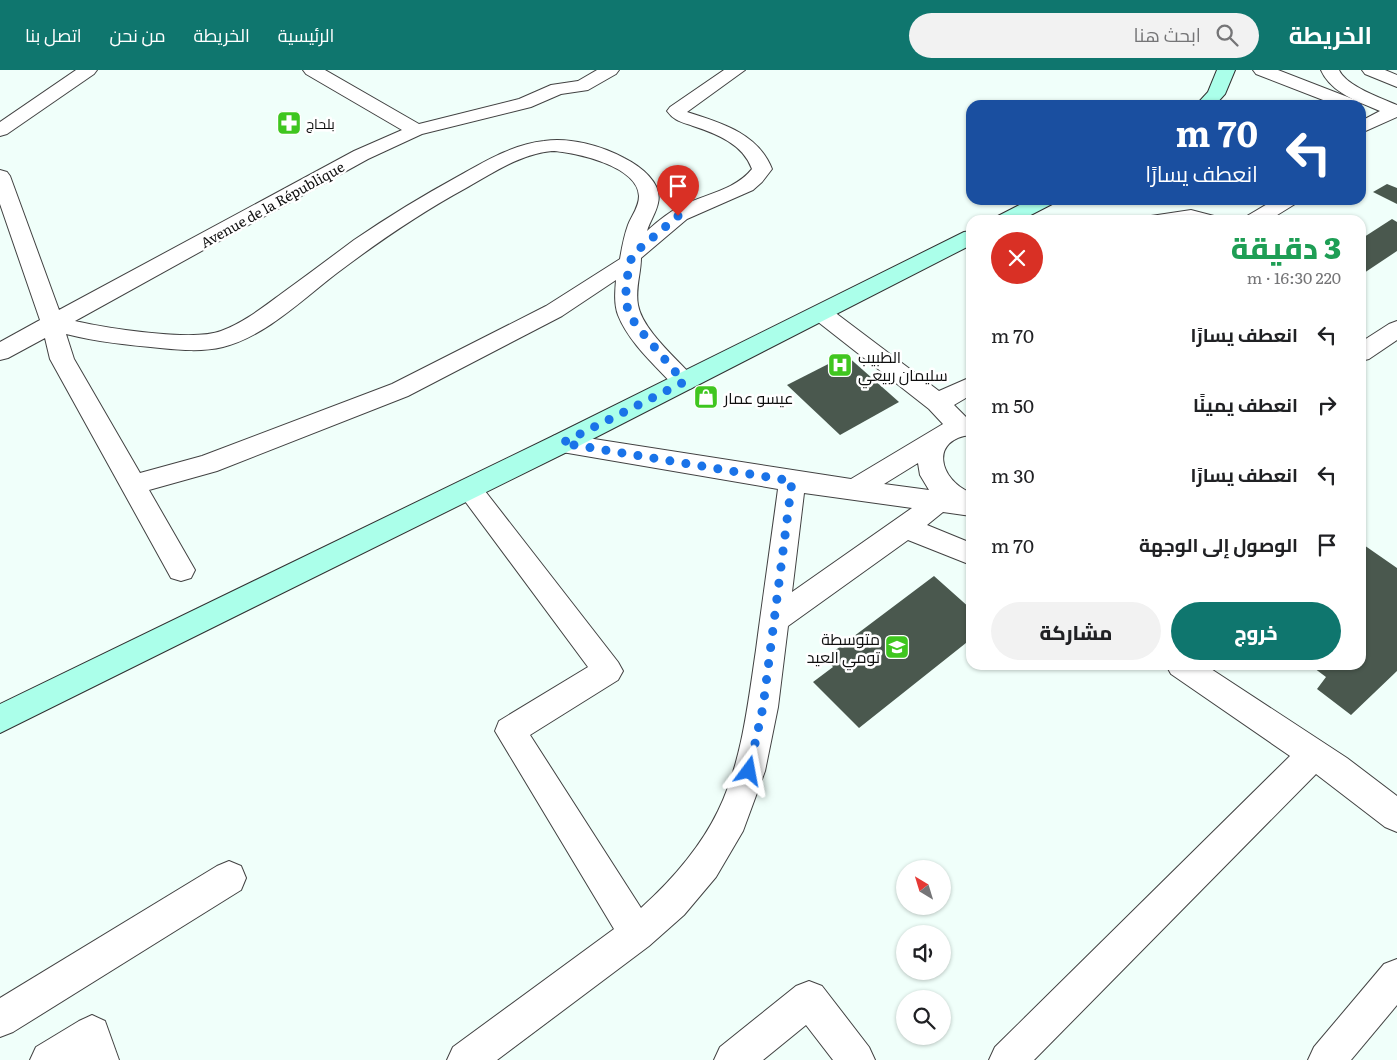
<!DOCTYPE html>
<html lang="ar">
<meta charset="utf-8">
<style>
body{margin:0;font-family:Literata,Cairo,serif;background:#f2f2f2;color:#202124;direction:rtl;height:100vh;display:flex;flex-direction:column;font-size:19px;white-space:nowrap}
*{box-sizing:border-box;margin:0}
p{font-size:16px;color:#757577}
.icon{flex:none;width:28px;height:28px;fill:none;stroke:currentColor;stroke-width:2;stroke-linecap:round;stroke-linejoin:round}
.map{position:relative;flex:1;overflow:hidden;direction:ltr}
.details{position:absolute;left:966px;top:145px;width:400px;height:455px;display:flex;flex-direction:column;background:#fff;border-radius:15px;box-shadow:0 1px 4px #0004;direction:rtl}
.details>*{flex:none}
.guide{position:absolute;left:966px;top:30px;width:400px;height:105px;border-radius:15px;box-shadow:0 1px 4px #0004;direction:rtl;background:#1a4fa0;color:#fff;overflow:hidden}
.needle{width:32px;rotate:322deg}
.fabs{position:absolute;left:896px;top:790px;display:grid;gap:10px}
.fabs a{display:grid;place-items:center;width:55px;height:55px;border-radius:50%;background:#fff;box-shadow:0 1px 4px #0004;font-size:25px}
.pin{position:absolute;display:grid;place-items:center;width:42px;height:42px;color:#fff;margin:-51px -21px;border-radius:50% 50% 50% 0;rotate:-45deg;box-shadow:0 0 5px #0007}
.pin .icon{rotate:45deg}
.me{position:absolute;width:55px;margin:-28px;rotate:13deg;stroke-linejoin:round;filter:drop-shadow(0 0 4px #0008)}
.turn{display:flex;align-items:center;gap:18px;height:105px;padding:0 25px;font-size:22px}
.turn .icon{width:65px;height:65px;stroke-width:2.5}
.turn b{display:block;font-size:35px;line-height:42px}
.round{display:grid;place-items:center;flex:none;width:52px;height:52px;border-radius:26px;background:#f2f2f2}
.headline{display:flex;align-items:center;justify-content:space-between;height:85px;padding:0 25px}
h1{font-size:30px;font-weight:800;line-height:38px;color:#1e9e55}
.primary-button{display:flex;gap:10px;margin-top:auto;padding:10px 25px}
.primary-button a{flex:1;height:58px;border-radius:30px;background:#0f766e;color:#fff;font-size:20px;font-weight:800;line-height:58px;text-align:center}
.primary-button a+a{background:#f2f2f2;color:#202124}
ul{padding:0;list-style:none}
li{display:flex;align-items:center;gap:15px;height:70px;padding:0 25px}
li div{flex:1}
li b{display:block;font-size:19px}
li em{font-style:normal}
header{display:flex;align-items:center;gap:30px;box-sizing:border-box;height:70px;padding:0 25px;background:#0f766e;color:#fff}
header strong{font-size:24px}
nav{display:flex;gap:28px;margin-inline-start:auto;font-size:18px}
.search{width:350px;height:45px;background:#f2f2f2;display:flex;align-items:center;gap:12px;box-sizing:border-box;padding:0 18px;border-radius:28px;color:#757577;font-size:19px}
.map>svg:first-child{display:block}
</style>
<header>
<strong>الخريطة</strong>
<div class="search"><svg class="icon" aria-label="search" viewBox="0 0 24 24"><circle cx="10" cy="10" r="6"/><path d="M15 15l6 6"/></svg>ابحث هنا</div>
<nav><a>الرئيسية</a><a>الخريطة</a><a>من نحن</a><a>اتصل بنا</a></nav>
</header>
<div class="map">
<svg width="1397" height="990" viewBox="0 0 1397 990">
<rect width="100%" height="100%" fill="#f0fffa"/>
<!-- building -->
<g fill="#4a584e">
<polygon points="1387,114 1397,118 1397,134 1373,122"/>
<polygon points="1392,149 1397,152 1397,181 1361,205 1361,169"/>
<polygon points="846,285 899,332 840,365 787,315"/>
<polygon points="1361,473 1397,498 1397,601 1351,645 1317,619 1326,607 1310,595 1361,595"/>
<polygon points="934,506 971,539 971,569 859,658 813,612 833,597 825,588"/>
</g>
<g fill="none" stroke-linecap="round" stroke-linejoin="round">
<defs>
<g id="minor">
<polygon points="76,0 97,0 94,4 7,64 0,66 0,52"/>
<path d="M303 0H325L419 54 519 29 551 15 578 11 597 0H619L616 4 588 20 561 24 531 37 422 64 368 89 75 251C105 258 193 272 221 261 243 253 262 238 281 224 306 206 330 188 354 170 388 147 422 126 457 107 484 92 513 74 544 71 570 67 602 76 624 88 640 96 663 113 658 133 656 143 650 151 647 161 658 151 669 142 683 135 706 124 735 120 752 99 743 74 717 64 693 56 682 52 674 51 667 41L670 37 724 0H745L687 42C721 53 758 63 772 99L762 112 753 120 687 149 641 188C641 203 635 219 638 235 642 259 676 288 692 306L696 312 692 318 684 320 676 318C656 296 629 273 618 245 614 234 615 222 616 210L562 246 408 326 217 401 149 420 195 500 191 508 181 511 171 508 50 289 45 268 8 288 0 290V272L40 250 0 134V100L7 102 10 106 59 240 354 81 402 60 306 4ZM552 81C575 82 638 96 639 126 639 137 632 145 628 155 624 166 622 177 620 189L546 236 392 314 202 386 140 403 74 289 66 264C98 272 128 275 160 278 181 280 202 282 223 277 266 266 303 229 337 203 378 172 420 143 466 118 493 103 520 84 552 81Z"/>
<polygon points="1253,0 1278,0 1358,31 1361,35 1336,35 1256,4"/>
<path d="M1321 0H1339C1346 16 1381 28 1397 35V47L1361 63V51L1380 41C1359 32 1331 23 1321 0Z"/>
<polygon points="1362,0 1385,0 1397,5 1397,17 1365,4"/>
<polygon points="1274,130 1298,130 1295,134 1269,150 1244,150 1247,146"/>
<polygon points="1191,140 1214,146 1217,150 1148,150 1151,146"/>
<path d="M821 236 829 238 939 321 971 307V325L954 335 966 347H971V365C930 369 938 409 971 423V446L943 442 927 455 971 473V495L908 470 788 556 778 637 765 701 743 761 716 807 684 845 649 876 497 990H447L453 977 614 859 495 661 499 651 588 597 456 419 460 412 469 409 478 412 618 592 623 601 618 610 530 665 641 838C671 811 700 778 718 741 742 692 748 633 756 580 763 526 771 472 778 419L562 382 553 380 550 373 553 366 562 364 851 409 943 354 929 339 813 248 810 243 813 238ZM918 393 920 405 929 420 884 414ZM804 423 912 438 792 522Z"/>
<polygon points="1397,251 1397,270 1369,289 1361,291 1361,272 1389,254"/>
<polygon points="1166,595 1205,595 1347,688 1397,726 1397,762 1385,757 1316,704 1034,990 989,990 995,977 1290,686 1171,604"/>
<polygon points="229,791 241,796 246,808 241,820 13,962 0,967 0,928 217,796"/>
<polygon points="1397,889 1397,935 1351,990 1308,990 1314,977 1384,894"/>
<polygon points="809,911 822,916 869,977 875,990 833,990 806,955 763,990 714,990 720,977 796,916"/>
<polygon points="92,945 105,951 119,990 30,990 36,977 79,951"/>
</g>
<g id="secondary">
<polygon points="1217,0 1235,0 1225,24 1215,35 1196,35 1208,22"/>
<polygon points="1029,130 1055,130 1052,134 1021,150 995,150 998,146"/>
<polygon points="971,161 971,175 571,380 0,663 0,634 553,366 964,162"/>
</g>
</defs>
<!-- minor casing -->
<use href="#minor" stroke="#424242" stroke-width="2"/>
<!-- secondary casing -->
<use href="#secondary" stroke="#313131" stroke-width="2"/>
<!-- minor -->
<use href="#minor" fill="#fff" fill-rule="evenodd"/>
<!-- secondary -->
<use href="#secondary" fill="#abffea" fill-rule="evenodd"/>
</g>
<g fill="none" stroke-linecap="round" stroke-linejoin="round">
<!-- route -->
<polyline stroke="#1a73e8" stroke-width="9" stroke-dasharray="0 16.2" points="678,146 632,185 626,213 626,233 630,246 640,260 684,312 562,373 792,411 763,637 749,701"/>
</g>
<!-- icons -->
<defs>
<symbol id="pharmacy-square" viewBox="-11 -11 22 22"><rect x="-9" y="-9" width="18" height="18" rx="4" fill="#3fc61f" stroke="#fff"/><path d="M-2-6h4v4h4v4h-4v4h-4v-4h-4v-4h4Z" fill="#fff"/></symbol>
<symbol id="hospital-square" viewBox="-11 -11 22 22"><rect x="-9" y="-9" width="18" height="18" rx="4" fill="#3fc61f" stroke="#fff"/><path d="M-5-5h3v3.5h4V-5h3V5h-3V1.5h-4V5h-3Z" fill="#fff"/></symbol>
<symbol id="shop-square" viewBox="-11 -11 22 22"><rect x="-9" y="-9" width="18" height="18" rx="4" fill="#3fc61f" stroke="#fff"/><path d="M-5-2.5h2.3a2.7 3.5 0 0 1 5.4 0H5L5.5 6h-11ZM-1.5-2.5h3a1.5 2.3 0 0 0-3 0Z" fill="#fff"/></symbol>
<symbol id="school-square" viewBox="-11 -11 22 22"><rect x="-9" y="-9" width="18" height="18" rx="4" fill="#3fc61f" stroke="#fff"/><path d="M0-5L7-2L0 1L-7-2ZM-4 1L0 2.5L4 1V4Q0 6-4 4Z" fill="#fff"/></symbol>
</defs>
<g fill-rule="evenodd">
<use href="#pharmacy-square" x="275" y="39" width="28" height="28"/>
<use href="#hospital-square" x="826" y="281" width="28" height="28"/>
<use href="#shop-square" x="692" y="313" width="28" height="28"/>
<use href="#school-square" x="883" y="563" width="28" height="28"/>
</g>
<g text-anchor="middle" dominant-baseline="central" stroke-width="5" stroke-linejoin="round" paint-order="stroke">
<!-- far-poi labels -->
<g font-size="14" fill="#0f0f0f" stroke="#fff" text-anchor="start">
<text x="306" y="53">بلحاج</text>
</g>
<!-- far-street labels -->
<g font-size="14" fill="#0f0f0f" stroke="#fff">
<text transform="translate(272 134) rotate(-29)">Avenue de la République</text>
</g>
<!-- poi labels -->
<g font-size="16" fill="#0f0f0f" stroke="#fff" text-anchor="start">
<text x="858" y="286">الطبيب<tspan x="858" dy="18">سليمان ربيعي</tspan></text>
<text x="724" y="327">عيسو عمار</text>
<text x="880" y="568" text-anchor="end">متوسطة<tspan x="880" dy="18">تومي العيد</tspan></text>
</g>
</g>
</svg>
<div class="fabs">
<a><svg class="needle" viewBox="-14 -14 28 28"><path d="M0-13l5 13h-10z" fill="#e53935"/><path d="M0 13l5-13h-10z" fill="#757577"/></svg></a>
<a><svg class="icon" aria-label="sound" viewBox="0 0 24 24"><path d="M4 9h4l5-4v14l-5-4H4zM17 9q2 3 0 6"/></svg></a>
<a><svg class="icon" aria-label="search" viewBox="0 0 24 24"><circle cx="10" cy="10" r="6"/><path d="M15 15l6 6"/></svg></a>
</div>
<div class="pin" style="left:678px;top:146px;background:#d93025"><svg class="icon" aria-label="arrive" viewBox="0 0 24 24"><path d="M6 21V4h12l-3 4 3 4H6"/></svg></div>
<svg class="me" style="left:749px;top:701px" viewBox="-20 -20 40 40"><path d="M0-17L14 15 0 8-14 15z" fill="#1a73e8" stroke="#fff" stroke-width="4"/></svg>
<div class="guide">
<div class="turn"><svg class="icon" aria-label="left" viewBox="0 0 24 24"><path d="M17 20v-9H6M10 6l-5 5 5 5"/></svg><div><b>70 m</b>انعطف يسارًا</div></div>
</div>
<section class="details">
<div class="headline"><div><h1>3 دقيقة</h1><p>220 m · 16:30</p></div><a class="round" style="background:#d93025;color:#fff"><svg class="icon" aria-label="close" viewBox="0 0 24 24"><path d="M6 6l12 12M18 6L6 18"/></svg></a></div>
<ul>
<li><svg class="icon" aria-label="left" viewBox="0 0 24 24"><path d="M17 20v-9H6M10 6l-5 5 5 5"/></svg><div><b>انعطف يسارًا</b></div><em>70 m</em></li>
<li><svg class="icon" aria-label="right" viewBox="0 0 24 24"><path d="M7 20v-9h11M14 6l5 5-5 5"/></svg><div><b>انعطف يمينًا</b></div><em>50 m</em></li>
<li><svg class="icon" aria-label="left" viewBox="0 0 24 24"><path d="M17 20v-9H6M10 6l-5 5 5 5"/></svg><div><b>انعطف يسارًا</b></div><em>30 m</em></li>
<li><svg class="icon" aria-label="arrive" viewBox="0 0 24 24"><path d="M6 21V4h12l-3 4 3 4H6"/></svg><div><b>الوصول إلى الوجهة</b></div><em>70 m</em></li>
</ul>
<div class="primary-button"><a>خروج</a><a>مشاركة</a></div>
</section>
</div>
